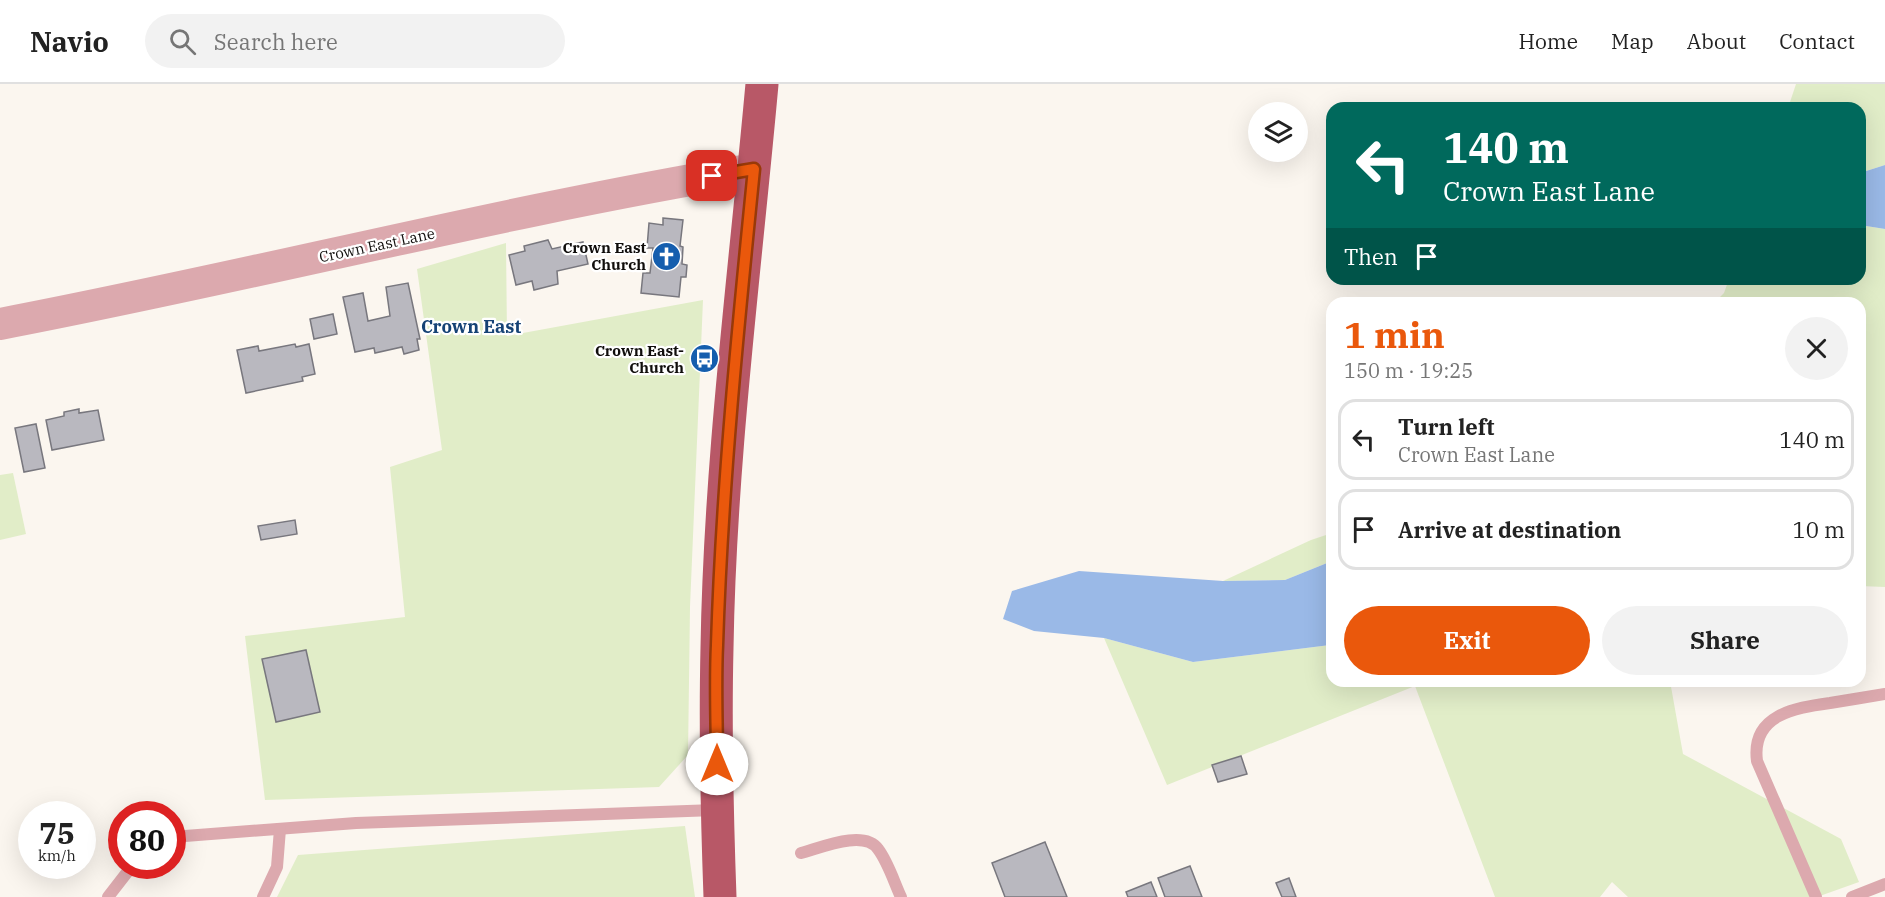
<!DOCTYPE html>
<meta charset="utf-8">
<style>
body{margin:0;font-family:"IBM Plex Serif",serif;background:#f2f2f2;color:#222;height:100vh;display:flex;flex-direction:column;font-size:22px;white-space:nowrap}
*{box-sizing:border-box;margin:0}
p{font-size:20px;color:#767676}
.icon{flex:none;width:33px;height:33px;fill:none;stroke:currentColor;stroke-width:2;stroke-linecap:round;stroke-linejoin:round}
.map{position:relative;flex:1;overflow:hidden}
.drawer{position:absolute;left:1326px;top:213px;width:540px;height:390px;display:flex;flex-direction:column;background:#fff;border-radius:18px;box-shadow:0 6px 24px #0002}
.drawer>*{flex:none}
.hud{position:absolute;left:1326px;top:18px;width:540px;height:183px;border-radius:18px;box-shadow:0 6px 24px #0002;background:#00695c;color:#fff;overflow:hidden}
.buttons{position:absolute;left:1248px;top:18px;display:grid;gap:12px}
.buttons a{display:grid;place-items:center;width:60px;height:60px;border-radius:50%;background:#fff;box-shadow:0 6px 24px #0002;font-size:30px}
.speed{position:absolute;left:18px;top:717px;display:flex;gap:12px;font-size:30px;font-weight:700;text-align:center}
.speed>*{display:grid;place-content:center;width:78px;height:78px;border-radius:50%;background:#fff;box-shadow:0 6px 24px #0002;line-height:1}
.speed small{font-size:15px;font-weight:400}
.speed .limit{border:9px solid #d22;background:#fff;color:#111}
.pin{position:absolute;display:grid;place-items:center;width:51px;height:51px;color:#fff;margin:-26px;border-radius:12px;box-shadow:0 3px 9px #0006}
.me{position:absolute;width:66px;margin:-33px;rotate:0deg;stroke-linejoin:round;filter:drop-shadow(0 0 4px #0008)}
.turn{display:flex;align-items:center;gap:21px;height:126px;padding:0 18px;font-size:27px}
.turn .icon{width:78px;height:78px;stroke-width:2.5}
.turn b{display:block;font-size:42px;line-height:51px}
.then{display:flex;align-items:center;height:57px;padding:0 18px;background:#0003;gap:12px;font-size:22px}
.round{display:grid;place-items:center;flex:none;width:63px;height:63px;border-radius:32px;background:#f2f2f2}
.head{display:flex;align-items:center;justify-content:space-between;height:102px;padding:0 18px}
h1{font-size:36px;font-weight:700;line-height:45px;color:#ea580c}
.button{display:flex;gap:12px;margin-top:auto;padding:12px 18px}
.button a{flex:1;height:69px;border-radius:36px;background:#ea580c;color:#fff;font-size:24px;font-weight:700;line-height:69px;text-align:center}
.button a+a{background:#f2f2f2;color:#222}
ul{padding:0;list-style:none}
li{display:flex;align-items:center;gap:18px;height:81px;margin:0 12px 9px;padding:0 6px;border:3px solid #e0e0e0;border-radius:18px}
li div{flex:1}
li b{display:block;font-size:22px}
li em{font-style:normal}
header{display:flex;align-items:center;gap:36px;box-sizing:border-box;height:84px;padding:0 30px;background:#fff;border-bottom:2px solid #e0e0e0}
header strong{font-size:28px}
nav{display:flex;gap:33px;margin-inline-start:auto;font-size:21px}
.search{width:420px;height:54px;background:#f2f2f2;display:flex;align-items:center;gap:15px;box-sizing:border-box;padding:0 21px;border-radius:33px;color:#767676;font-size:22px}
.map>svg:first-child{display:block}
</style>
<header>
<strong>Navio</strong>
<div class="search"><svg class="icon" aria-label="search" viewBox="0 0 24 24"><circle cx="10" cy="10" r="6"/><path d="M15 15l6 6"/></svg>Search here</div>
<nav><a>Home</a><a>Map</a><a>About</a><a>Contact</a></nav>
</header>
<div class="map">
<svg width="1885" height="813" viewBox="0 0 1885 813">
<rect width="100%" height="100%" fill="#fbf6ef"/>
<!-- green -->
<g fill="#e1edc8">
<polygon points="1796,0 1885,0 1885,81 1860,89 1860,24 1788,24"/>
<polygon points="1860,141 1885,145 1885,503 1860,502 1860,219 1714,219 1724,209 1729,195 1860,195"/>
<polygon points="506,159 507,252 703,216 690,523 688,671 659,703 265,716 245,552 405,533 390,383 442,366 417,185"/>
<polygon points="13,389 26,450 0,456 0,391"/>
<polygon points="1332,449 1332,477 1285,496 1223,497 1311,456"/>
<polygon points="1104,554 1193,578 1330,561 1332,562 1332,597 1670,597 1683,670 1841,755 1859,798 1817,813 1628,813 1612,798 1600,813 1495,813 1415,602 1167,701"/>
<polygon points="685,742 695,813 277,813 298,771"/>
</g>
<!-- water -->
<g fill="#9ab9e7">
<polygon points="1885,81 1885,145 1860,141 1860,89"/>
<polygon points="1332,477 1332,562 1330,561 1193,578 1104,554 1034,547 1003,535 1012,507 1079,487 1223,497 1285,496"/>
</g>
<!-- building -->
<g fill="#b9b8bf" stroke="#78777e" stroke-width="1.5">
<polygon points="663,134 683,136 680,162 683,163 682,180 687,181 686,193 681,193 679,213 641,209 643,189 650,189 653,164 647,164 649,139 663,141"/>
<polygon points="548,156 552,165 583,158 588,180 557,187 558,200 534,206 532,197 516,201 509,171 525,167 524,162"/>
<polygon points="408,199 420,255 417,255 419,266 404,270 402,263 375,269 374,264 355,268 343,213 363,209 368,237 390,232 386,203"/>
<polygon points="333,230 337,250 314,255 310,235"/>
<polygon points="295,260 296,263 309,260 315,290 302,293 303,297 246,309 237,266 258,262 259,267"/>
<polygon points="79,325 79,329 98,326 104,356 52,366 46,336 64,332 64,328"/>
<polygon points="36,340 45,384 24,388 15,344"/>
<polygon points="295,436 297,450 261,456 258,442"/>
<polygon points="306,566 320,628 276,638 262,575"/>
<polygon points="1241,672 1247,690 1218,698 1212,681"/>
<polygon points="1045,758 1067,813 1005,813 992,779"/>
<polygon points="1190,782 1202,813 1165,813 1158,794"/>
<polygon points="1289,794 1296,813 1282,813 1276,799"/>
<polygon points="1151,798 1157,813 1128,813 1126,808"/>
</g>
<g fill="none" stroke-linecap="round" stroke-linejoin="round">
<!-- service -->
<g stroke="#dca9ae" stroke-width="12">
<polyline points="172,756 185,752 356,739 715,726"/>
<path d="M801 769C820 764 864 745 878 765 888 778 894 798 901 813"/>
<polyline points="108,813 132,782"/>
<polyline points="263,813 277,783 280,745"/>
<path d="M1816 813 1757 677C1751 631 1794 624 1830 619 1848 616 1867 613 1885 610"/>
<polyline points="1852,813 1885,800"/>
</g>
<!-- tertiary -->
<path stroke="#dca9ae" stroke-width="32" d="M0 240C252 192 501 127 754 85"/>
<!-- trunk -->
<path stroke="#b85867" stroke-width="33" d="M720 813C717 730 715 647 717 564 720 376 745 188 762 0"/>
</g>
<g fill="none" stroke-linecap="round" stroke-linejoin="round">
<defs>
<path id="route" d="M712 92 754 85C738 243 722 402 717 561 715 601 717 640 717 680"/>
</defs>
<!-- route casing -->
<use href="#route" stroke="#983908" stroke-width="15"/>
<!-- route -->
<use href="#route" stroke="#ea580c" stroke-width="10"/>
</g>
<!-- icons -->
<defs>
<symbol id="church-disc" viewBox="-11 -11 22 22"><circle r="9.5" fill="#155eae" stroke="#fff"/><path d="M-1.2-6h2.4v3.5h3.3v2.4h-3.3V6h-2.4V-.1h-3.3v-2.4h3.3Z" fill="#fff"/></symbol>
<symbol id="bus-disc" viewBox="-11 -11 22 22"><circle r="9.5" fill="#155eae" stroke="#fff"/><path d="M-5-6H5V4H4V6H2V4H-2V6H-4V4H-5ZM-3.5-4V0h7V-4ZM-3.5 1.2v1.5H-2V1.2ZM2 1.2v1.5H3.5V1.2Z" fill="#fff"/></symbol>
</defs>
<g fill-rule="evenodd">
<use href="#church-disc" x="650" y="156" width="33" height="33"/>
<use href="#bus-disc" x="688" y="258" width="33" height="33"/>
</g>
<g text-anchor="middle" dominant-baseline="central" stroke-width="4.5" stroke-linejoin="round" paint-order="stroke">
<!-- street labels -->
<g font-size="15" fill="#100e0c" stroke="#fff">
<text transform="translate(377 161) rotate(-12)">Crown East Lane</text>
</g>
<!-- poi labels -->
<g font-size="15" font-weight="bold" fill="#100e0c" stroke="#fff" text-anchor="end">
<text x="646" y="163">Crown East<tspan x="646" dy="17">Church</tspan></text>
<text x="684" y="266">Crown East-<tspan x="684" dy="17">Church</tspan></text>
</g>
<!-- quarter labels -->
<g font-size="18" font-weight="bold" fill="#154275" stroke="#fff">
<text x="471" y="242">Crown East</text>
</g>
</g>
</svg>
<div class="buttons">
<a><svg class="icon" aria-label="layers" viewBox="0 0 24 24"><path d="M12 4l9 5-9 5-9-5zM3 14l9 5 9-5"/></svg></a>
</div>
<div class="speed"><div>75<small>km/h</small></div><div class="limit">80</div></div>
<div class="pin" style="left:712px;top:92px;background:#d93025"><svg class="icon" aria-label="arrive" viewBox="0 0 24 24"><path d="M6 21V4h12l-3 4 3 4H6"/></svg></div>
<svg class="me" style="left:717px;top:680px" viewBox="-20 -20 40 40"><circle r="19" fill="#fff"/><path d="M0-13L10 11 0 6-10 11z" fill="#ea580c"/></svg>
<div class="hud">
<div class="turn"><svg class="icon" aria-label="left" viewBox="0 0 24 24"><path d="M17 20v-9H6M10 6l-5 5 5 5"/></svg><div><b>140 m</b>Crown East Lane</div></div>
<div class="then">Then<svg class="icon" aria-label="arrive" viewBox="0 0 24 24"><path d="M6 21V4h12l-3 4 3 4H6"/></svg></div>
</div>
<section class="drawer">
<div class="head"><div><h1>1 min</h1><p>150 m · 19:25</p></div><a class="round"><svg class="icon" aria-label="close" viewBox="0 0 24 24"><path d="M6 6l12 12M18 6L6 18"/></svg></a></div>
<ul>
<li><svg class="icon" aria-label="left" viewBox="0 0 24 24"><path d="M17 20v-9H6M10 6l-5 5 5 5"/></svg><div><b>Turn left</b><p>Crown East Lane</p></div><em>140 m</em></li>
<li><svg class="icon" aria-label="arrive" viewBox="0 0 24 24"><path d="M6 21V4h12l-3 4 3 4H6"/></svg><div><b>Arrive at destination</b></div><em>10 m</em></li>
</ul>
<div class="button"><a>Exit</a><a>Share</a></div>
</section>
</div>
